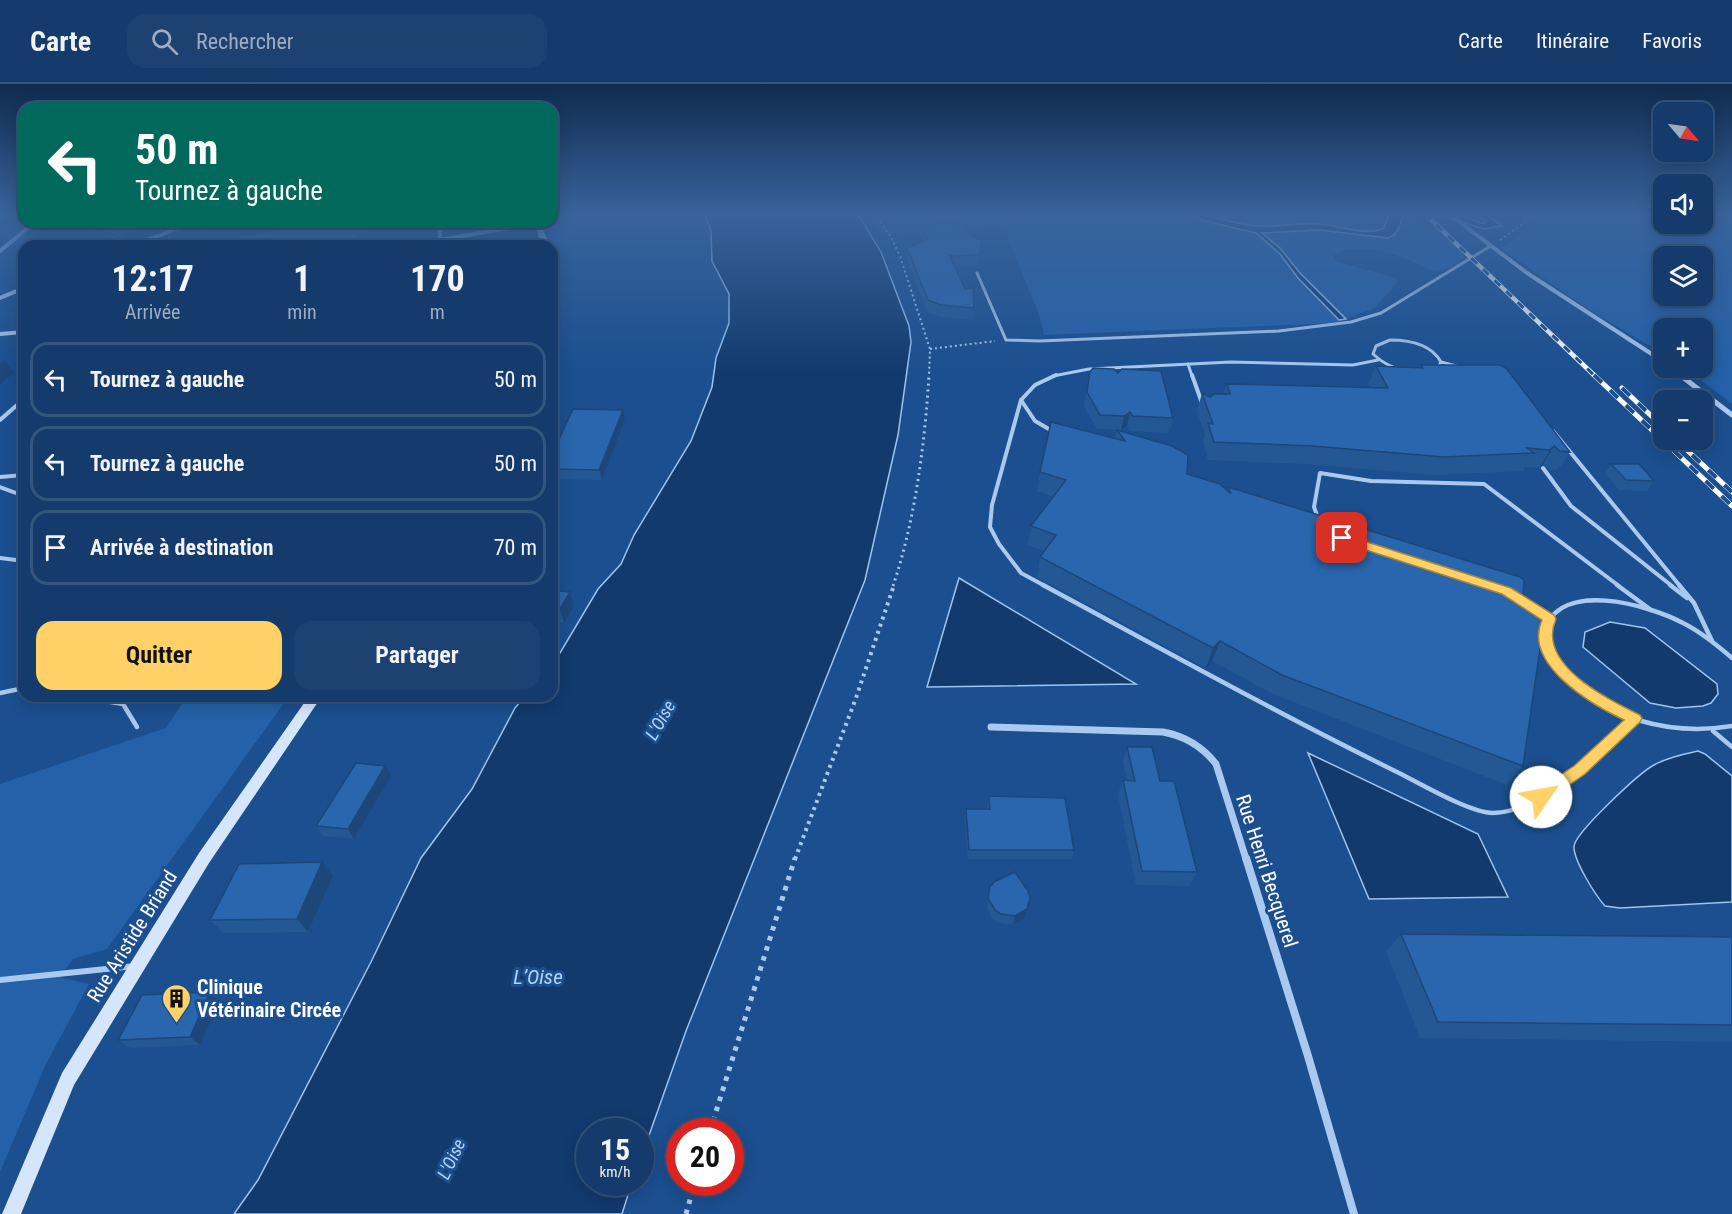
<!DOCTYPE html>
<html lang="fr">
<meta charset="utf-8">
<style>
body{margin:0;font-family:"Roboto Condensed",sans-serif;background:#1d4271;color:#f1f3f6;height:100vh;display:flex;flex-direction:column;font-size:22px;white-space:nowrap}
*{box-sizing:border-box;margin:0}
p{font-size:20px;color:#9dadc1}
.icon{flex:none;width:33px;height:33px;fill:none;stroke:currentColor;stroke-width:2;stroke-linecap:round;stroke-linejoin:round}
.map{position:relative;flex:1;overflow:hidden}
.panel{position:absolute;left:18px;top:156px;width:540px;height:462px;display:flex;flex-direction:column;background:#143b6b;border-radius:18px;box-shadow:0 3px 15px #0003,0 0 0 2px #33557e}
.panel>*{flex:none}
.top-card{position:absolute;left:18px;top:18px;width:540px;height:126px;border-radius:18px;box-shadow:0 3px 15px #0003,0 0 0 2px #33557e;background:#00695c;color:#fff;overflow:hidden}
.needle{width:39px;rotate:119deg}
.buttons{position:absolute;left:1653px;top:18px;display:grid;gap:12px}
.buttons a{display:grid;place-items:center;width:60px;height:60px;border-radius:12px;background:#143b6b;box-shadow:0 3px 15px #0003,0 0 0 2px #33557e;font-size:30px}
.speed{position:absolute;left:576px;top:1034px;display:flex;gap:12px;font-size:30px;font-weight:700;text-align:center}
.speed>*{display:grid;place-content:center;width:78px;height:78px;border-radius:50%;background:#143b6b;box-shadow:0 3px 15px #0003,0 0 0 2px #33557e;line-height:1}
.speed small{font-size:15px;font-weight:400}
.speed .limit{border:9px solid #d22;background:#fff;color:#111}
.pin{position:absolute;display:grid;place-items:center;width:51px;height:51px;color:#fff;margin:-26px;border-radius:12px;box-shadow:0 3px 9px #0006}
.me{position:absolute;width:66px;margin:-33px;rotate:57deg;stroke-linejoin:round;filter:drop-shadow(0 0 4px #0008)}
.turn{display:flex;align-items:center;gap:21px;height:126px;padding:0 18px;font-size:27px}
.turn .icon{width:78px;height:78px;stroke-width:2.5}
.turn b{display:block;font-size:42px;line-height:51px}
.eta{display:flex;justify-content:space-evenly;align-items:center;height:102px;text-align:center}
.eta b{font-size:36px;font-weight:700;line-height:42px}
.action{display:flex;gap:12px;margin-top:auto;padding:12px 18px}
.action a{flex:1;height:69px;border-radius:18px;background:#ffd166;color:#111;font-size:24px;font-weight:700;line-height:69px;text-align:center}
.action a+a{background:#1d4271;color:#f1f3f6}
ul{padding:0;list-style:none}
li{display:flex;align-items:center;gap:18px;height:75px;margin:0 12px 9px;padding:0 6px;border:3px solid #33557e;border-radius:18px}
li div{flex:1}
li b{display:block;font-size:22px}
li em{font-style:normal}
header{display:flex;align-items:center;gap:36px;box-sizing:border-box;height:84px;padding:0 30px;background:#143b6b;border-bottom:2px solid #33557e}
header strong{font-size:28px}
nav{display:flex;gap:33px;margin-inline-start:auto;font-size:21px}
.search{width:420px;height:54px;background:#1d4271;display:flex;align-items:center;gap:15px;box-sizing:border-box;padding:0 21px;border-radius:18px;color:#9dadc1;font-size:22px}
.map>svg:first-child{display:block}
</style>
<header>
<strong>Carte</strong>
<div class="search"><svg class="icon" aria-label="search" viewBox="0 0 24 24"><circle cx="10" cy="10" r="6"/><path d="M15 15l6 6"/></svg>Rechercher</div>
<nav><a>Carte</a><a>Itinéraire</a><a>Favoris</a></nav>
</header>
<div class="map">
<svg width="1732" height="1130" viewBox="0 0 1732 1130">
<rect width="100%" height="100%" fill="#1b4f8f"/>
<!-- green -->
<g fill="#2461a8" fill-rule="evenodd">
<path d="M865 130H1410L1416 135 1437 145 1465 173C1458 178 1449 184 1440 186 1429 188 1419 180 1410 176 1389 168 1352 158 1333 172L1337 178 1390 192 1398 197 1375 224 1335 239 1044 251 1040 233 1004 144 897 150 880 149Z"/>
<path d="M1514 130H1663L1664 140H1702L1703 130H1732V320L1685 284H1702V244H1664L1663 270 1585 223 1501 164 1535 140ZM1664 172H1702V212H1664Z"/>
<polygon points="309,138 381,138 346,158 333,162 230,162 228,155 312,142"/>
<polygon points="187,612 289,612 107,865 73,875 59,893 89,900 46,980 0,1088 0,700 166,644"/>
</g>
<!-- water -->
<g fill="#123a6d" stroke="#9cc4f0" stroke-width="1.5">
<polygon points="705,130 858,130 881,168 909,242 911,258 898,351 865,496 686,947 641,1074 640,1047 590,1047 590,1098 632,1098 622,1130 234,1130 258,1096 371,878 421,774 472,705 515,624 525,612 552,612 552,578 560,569 598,505 621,480 634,451 691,357 712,303 716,274 729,239 729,210 712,177 711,147"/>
<path d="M1189 130C1213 130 1234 141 1258 142 1278 144 1298 138 1318 140 1338 141 1365 152 1383 145L1390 130H1403C1400 139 1399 151 1388 154L1320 146 1262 149 1280 164 1300 189 1346 235 1339 236 1298 194 1280 170 1256 149 1205 137Z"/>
<polygon points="1436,130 1455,130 1481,139 1485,139 1485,136 1475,130 1485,130 1502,142 1484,145"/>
<polygon points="959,494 1136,600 927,603"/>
<polygon points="1610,538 1645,544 1717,600 1718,610 1711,619 1703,622 1676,624 1650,619 1583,563 1585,548"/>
<path d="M1698 667 1705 670 1732 692V818L1620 824 1605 822C1596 812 1573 776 1574 762 1576 748 1639 689 1654 681 1666 674 1684 670 1698 667Z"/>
<polygon points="1308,669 1478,750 1508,813 1369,815"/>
</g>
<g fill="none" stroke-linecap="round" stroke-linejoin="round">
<!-- path-far3 -->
<g stroke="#a9c9ee" stroke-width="2" stroke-dasharray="2 3" stroke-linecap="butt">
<polyline points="874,130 891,153 900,172 930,265 929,292"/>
<polyline points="1500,156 1536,130"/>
<polyline points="930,265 995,257"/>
</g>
<!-- path-far2 -->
<path stroke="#a9c9ee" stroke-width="3" stroke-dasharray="2 4" stroke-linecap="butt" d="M893 502C915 437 925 359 929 291"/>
<!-- path-far1 -->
<polyline stroke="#a9c9ee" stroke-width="4" stroke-dasharray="3 4.5" stroke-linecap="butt" points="795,775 856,614 894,501"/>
<!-- path -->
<g stroke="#a9c9ee" stroke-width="5" stroke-dasharray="4.5 6" stroke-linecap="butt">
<polyline points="710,1047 795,774"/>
<polyline points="686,1130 695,1098"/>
</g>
<!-- service-far3 -->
<g stroke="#a9c9ee" stroke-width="3">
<polyline points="977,189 1006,256 1040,257 1279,247 1351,238 1381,229 1489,163"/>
<path d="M1390 256C1409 256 1431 260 1441 278L1439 282C1416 293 1391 287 1373 270L1376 262Z"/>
<polyline points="1441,278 1460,283"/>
<polyline points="1188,280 1192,292"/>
<polyline points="1053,292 1089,285 1231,278 1353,281 1378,276"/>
</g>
<!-- service-far2 -->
<g stroke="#a9c9ee" stroke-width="4">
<polyline points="1192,291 1202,319"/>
<polyline points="1021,316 1035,337 1054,348"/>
<polyline points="0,336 24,315"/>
<polyline points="1553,347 1680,502"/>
<polyline points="1543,384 1571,422 1672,502"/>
<polyline points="0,393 24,391"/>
<polyline points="0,403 24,412"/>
<polyline points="1318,434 1314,423 1320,389 1371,397 1484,400 1619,502"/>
<polyline points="0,474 24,477"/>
<polyline points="1045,502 1021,489 999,460 990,443 992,421 1021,316 1035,301 1056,291"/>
</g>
<!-- service-far1 -->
<g stroke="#a9c9ee" stroke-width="4.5">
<path d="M1043 501C1160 564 1277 629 1397 688 1419 699 1470 729 1493 729 1544 728 1601 668 1635 635"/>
<polyline points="1617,501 1651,526"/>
<polyline points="1670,501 1687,514"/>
<polyline points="1679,501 1694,519 1712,557"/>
<polyline points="1541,529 1549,535"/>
<path d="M1732 574C1717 561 1701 548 1683 539 1649 521 1557 494 1544 549 1545 563 1554 575 1562 586 1601 636 1673 652 1732 642"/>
<polyline points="0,609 24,604"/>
<polyline points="73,612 123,620 137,643"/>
<polyline points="1713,647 1732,663"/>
</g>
<!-- service -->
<polyline stroke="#a9c9ee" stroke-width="6" points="0,896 135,882"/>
<!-- minor-far3 -->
<g stroke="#a9c9ee" stroke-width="4">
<polyline points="1449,130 1527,189 1664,278"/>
<polyline points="440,156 440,145 444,138"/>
<polyline points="132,162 194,138"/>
<polyline points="150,162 196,156"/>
<polyline points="405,162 538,139"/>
<polyline points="0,167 35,138"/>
<polyline points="0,214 24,204"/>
<polyline points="0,250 24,248"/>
<polyline points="1671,284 1682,292"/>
</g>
<!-- minor-far2 -->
<polyline stroke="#a9c9ee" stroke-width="5" points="1680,291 1732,331"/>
<!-- minor-far1 -->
<path stroke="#a9c9ee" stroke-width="7" d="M991 643 1163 648C1185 652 1202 662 1216 680L1246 775"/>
<!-- minor -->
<polyline stroke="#a9c9ee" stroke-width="8" points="1246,774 1308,972 1354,1130"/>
<!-- secondary -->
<g fill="#d6e6fa" fill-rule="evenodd">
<polygon points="534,138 540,138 550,162 542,162"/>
<polygon points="309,612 322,612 209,779 74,1001 21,1130 2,1130 62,989 199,769"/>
</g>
<defs>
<polyline id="rail-far1" points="1425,130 1595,292"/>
<g id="rail">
<polyline points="1594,291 1732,422"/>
<polyline points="1622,304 1664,344"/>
<polyline points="1676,356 1732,408"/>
</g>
</defs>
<!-- rail-far1 casing -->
<use href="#rail-far1" stroke="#fff" stroke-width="4.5"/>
<!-- rail casing -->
<use href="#rail" stroke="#fff" stroke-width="5"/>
<!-- rail-far1 -->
<use href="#rail-far1" stroke="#1b4f8f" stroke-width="3" stroke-dasharray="8" stroke-linecap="butt"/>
<!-- rail -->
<use href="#rail" stroke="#1b4f8f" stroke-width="4" stroke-dasharray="11" stroke-linecap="butt"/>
</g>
<!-- wall -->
<g fill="#245895">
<polygon points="66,138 183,138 178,140 173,138 122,157"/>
<polygon points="191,138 264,138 235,145 227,141 207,149 190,144 188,140"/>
<polygon points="922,144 971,152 982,156 978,182 956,183 974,224 973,236 941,233 927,228 907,175 907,164 923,157 922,155"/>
<polygon points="1421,281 1570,368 1558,386 1549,385 1543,380 1539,384 1525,383 1523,387 1434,391 1305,380 1208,376 1203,357 1205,351 1197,327 1202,309 1210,313 1223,310 1227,300 1370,304 1368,300 1376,282 1420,284"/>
<polygon points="1090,288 1173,334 1169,349 1130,347 1127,342 1121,346 1097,345 1084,322"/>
<polygon points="623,326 625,336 602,396 552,395 552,370"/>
<polygon points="1117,346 1187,390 1227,407 1228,403 1523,682 1507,701 1273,610 1212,577 1206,584 1037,493 1040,473 1044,467 1028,461 1031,442 1053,413 1037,407 1040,388 1115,354"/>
<polygon points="1611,380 1654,397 1647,407 1619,406 1605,389"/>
<polygon points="552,506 570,508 574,522 564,539 554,537 552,540"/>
<polygon points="1127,663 1160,697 1197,788 1190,802 1136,801 1118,711 1123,696 1127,696 1123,677"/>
<polygon points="391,692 354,755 323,752 316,742"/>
<polygon points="989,712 1074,766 1072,775 968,775 965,734 966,725 988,725 987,721"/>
<polygon points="333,792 308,848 223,849 210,836"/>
<polygon points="990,803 1024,834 1013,841 999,839 993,835 987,823"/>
<polygon points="1401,850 1732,853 1732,958 1420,954 1386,867"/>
<polygon points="210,908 220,916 200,961 130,964 118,956"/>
</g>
<!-- shaded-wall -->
<g fill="#1d4779">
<polygon points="0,130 24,130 24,136 0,144"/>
<polygon points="160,138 173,138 122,157 119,153"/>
<polygon points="222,138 226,138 227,141 207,149 205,145"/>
<polygon points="245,138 264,138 235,145 233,141"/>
<polygon points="5,276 14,289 0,300 0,280"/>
<polygon points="623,326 625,336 602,396 599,386"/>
<polygon points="1130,328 1127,342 1121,346 1124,332"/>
<polygon points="1554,362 1543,380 1539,384 1550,366"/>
<polygon points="570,508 574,522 564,539 560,525"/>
<polygon points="1220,557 1212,577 1206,584 1213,564"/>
<polygon points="385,682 391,692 354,755 348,745"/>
<polygon points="322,778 333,792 308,848 297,835"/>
<polygon points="1030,814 1024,834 1013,841 1015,832"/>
<polygon points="210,908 220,916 200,961 190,953"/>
</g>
<!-- building -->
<g fill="#2a66ad" stroke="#1d4779" stroke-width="1.5">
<polygon points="76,138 160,138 119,153"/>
<polygon points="191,138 222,138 205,145 188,140"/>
<polygon points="228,138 245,138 233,141"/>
<polygon points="939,138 953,138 965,142 971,152 982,156 979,171 950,172 965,205 973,204 974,224 941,221 928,216 907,164 928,155 922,144"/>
<polygon points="338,160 352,160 353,162 336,162"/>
<polygon points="1421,281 1500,281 1506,284 1570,368 1560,367 1554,362 1550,366 1527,364 1534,369 1444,373 1312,362 1214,358 1208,339 1213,340 1202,309 1210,313 1214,310 1230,310 1227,300 1388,304 1376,282 1423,284"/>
<polygon points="1093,284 1114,285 1118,289 1122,285 1161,287 1173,334 1133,332 1130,328 1124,332 1100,331 1087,308 1090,288"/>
<polygon points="573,325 623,326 599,386 552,385 552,370"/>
<polygon points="1051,338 1125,357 1117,346 1172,362 1188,371 1187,390 1220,400 1231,410 1228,403 1520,493 1524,496 1523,516 1546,523 1523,682 1282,591 1220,557 1213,564 1040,473 1056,451 1031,442 1066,396 1040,388"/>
<polygon points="1611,380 1639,380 1654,397 1626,396"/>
<polygon points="552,506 570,508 560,525 552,524"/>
<polygon points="1127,663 1152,663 1160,697 1174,697 1197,788 1142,787 1123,696 1135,697"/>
<polygon points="356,679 385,682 348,745 316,742"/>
<polygon points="989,712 1065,714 1074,766 969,766 966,725 990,725"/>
<polygon points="322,778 297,835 210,836 239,780"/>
<polygon points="1015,788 1028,807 1030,814 1027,825 1015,832 1001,830 995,826 988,814 990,803 994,798"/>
<polygon points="1401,850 1732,853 1732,941 1438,938"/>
<polygon points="210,908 190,953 118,956 142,911"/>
</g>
<!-- sky -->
<linearGradient id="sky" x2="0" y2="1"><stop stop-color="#0f2b4f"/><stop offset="0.45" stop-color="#39639b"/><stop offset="1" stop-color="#39639b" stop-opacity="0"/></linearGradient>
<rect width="1732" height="288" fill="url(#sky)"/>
<!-- route -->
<path fill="#ffd166" stroke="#a68842" stroke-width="1.5" d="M1342 450 1511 504 1554 531 1556 535C1536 580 1607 615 1640 631L1642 634 1640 638 1585 690 1546 717 1541 719 1535 717 1533 713 1535 708 1574 682 1624 636C1592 621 1522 580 1542 536L1502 510 1338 457V451Z"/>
<!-- icons -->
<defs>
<symbol id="building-pin" viewBox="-11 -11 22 30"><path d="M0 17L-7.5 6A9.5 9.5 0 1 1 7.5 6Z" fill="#ffd166" stroke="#1b4f8f"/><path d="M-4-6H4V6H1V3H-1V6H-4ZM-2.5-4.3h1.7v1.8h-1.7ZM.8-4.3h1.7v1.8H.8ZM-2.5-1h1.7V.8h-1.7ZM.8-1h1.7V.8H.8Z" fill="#111"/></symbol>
</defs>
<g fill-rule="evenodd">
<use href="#building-pin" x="160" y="898" width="33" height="45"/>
</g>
<g text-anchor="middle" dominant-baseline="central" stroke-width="6" stroke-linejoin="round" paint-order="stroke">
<!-- water labels -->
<g font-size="18" font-style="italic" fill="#b5d3f5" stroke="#1b4f8f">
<text transform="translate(660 636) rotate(-61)">L'Oise</text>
<text transform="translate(451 1075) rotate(-65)">L'Oise</text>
</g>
<!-- near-street labels -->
<g font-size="20" fill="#fff" stroke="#1b4f8f">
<text transform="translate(1267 787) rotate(72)">Rue Henri Becquerel</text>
<text transform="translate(132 852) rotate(-58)">Rue Aristide Briand</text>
</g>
<!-- near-poi labels -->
<g font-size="20" font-weight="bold" fill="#fff" stroke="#1b4f8f" text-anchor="start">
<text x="197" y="903">Clinique<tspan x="197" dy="23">Vétérinaire Circée</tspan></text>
</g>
<!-- near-water labels -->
<g font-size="21" font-style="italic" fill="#b5d3f5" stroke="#1b4f8f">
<text x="538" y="893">L’Oise</text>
</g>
</g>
</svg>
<div class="buttons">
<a><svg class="needle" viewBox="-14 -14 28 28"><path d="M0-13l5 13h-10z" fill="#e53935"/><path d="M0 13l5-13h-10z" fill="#9dadc1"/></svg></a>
<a><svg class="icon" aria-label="sound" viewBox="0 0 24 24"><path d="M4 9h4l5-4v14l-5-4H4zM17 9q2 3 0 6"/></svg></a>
<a><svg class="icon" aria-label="layers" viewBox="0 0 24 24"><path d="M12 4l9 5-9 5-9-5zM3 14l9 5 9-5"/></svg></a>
<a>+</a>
<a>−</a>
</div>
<div class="speed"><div>15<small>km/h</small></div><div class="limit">20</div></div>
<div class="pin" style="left:1342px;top:454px;background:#d93025"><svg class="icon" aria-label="arrive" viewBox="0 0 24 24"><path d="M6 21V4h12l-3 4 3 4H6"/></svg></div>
<svg class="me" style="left:1541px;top:713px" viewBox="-20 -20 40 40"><circle r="19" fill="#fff"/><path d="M0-13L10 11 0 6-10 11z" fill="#ffd166"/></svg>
<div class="top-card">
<div class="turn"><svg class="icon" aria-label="left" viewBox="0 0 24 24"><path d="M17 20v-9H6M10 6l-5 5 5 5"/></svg><div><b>50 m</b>Tournez à gauche</div></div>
</div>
<section class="panel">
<div class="eta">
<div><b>12:17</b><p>Arrivée</p></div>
<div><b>1</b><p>min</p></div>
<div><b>170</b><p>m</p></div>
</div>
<ul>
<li><svg class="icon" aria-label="left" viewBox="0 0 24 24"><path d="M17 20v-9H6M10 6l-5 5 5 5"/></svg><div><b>Tournez à gauche</b></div><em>50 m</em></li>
<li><svg class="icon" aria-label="left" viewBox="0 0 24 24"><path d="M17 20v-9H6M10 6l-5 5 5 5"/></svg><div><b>Tournez à gauche</b></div><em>50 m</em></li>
<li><svg class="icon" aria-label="arrive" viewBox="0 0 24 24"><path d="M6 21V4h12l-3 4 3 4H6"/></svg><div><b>Arrivée à destination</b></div><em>70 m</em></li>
</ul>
<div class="action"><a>Quitter</a><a>Partager</a></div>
</section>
</div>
